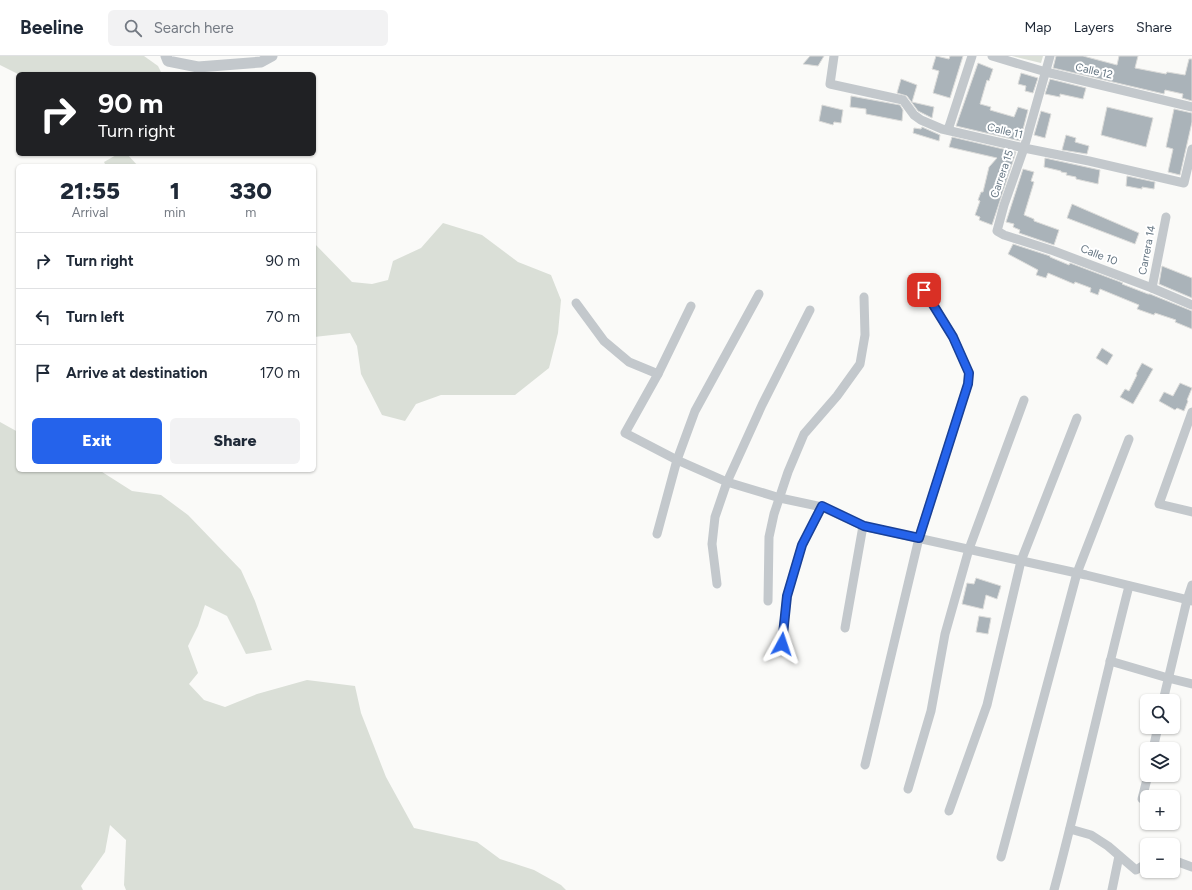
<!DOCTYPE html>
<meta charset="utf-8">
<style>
body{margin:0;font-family:Figtree,sans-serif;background:#f2f2f3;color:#1f2937;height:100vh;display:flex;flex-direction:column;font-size:15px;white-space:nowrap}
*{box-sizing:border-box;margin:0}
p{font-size:13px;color:#747a83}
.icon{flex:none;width:22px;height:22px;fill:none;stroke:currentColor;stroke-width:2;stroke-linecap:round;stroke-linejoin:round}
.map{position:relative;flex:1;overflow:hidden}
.sheet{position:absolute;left:16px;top:108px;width:300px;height:308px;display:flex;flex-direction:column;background:#fff;border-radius:6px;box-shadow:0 1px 3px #0004}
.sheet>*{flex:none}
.banner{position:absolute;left:16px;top:16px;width:300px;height:84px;border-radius:6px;box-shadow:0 1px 3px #0004;background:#202124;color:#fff;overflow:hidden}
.buttons{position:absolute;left:1140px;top:638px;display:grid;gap:8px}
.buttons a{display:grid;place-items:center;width:40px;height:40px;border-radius:6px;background:#fff;box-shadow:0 1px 3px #0004;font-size:20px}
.pin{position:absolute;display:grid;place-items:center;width:34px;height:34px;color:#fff;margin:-17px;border-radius:8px;box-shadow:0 2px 6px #0006}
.me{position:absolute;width:44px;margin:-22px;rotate:5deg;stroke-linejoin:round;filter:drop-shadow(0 0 3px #0008)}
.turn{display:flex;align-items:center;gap:14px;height:84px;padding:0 16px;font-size:18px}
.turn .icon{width:52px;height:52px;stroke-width:2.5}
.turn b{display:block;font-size:28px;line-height:34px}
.eta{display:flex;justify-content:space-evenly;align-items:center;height:68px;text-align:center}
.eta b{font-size:24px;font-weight:800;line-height:28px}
.button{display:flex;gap:8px;margin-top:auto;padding:8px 16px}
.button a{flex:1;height:46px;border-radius:6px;background:#2563eb;color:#fff;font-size:16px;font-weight:800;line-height:46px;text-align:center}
.button a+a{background:#f2f2f3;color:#1f2937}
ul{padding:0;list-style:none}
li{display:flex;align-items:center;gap:12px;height:56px;padding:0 16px;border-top:1px solid #e0e1e3}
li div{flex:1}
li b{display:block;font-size:15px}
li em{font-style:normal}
header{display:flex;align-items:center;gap:24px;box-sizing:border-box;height:56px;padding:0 20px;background:#fff;border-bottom:1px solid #e0e1e3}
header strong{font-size:19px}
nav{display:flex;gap:22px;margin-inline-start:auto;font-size:14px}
.search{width:280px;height:36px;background:#f2f2f3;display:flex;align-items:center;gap:10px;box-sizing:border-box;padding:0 14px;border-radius:6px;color:#747a83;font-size:15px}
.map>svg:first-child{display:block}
</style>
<header>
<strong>Beeline</strong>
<div class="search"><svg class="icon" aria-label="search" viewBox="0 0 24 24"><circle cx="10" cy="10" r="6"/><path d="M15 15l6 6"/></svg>Search here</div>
<nav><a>Map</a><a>Layers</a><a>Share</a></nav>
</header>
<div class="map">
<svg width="1192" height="834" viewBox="0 0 1192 834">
<rect width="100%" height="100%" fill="#fafaf8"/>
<!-- green -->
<g fill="#dadfd7">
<polygon points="0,0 144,0 158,10 162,18 18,18 0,9"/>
<polygon points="1012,0 1043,0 1041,7"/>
<polygon points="118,98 127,98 138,110 106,110 104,106"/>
<polygon points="443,167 482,179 518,206 551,219 561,244 558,277 549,312 515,339 441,339 416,348 405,365 382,359 361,318 357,290 350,277 314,281 314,187 352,226 372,228 388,224 393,205 421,192"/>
<polygon points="0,366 18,376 18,414 99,414 132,435 161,439 188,459 241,514 255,545 272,594 246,598 227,560 205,549 198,570 188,590 198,617 189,628 204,644 225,651 257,638 307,624 355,630 361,657 386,721 414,772 477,786 500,803 534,814 561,829 566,834 126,834 124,829 126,784 110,769 105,796 81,830 83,834 0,834"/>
</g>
<!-- building -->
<g fill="#aab3b9" stroke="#dcdcda">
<polygon points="810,0 824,0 818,10 803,8"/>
<polygon points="936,0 949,3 950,0 963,0 950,42 933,37 939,15 932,13"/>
<polygon points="1056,0 1083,0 1117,9 1119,0 1138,0 1135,12 1166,18 1167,16 1185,19 1189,3 1192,3 1192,45 1182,42 1183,38 1165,34 1164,38 1053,12"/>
<polygon points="978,7 993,13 989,25 987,24 980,48 991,51 990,54 1014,61 1018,51 1028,54 1020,85 956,70"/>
<polygon points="1021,17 1038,22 1033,37 1025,35 1026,30 1018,28"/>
<polygon points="901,23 917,29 912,46 934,51 932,62 918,55 907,40 897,37"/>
<polygon points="1050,23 1086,32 1083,43 1060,38 1060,41 1045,38"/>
<polygon points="851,40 900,49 903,54 902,65 866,58 866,53 850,51"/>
<polygon points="822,49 843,54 841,67 834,66 833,69 819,65"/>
<polygon points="1107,51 1153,62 1146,91 1101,79"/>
<polygon points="1174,53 1192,57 1192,66 1180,119 1168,116 1173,93 1166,91"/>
<polygon points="1041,55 1051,58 1045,82 1034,79"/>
<polygon points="922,71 940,79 939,85 913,77 914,72 921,73"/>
<polygon points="1066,79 1076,82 1075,86 1089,90 1087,98 1062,94"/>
<polygon points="952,81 1016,96 992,169 979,164 980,161 975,159 980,145 978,144 981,136 983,136 989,111 997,102 949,91"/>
<polygon points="1045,102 1100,114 1098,128 1076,123 1076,121 1066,119 1067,117 1061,116 1061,115 1044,111"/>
<polygon points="1023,113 1034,116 1031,125 1034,126 1024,159 1034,163 1034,165 1059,174 1054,189 1019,177 1020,174 1013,171 1014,168 1006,166"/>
<polygon points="1127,120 1155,126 1154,133 1142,131 1142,133 1126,130"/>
<polygon points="1072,148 1139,177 1135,188 1067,162"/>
<polygon points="1013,188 1050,200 1050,201 1069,209 1070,207 1123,227 1122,228 1148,238 1150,238 1192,255 1192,273 1175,266 1176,264 1155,257 1154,259 1137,253 1139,249 1100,233 1098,239 1090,236 1091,232 1075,226 1074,228 1048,217 1046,222 1036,219 1038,214 1008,198"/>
<polygon points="1162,210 1192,222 1192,242 1159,228"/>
<polygon points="1102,292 1113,299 1107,309 1096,302"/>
<polygon points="1142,307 1153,313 1133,348 1120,341 1125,333 1129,335 1137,319 1136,318"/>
<polygon points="1180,327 1192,332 1187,344 1188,345 1184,355 1177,352 1175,354 1159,345 1164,336 1173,340"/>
<polygon points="976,522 1001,530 997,543 986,539 983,553 962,548 967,527 974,528"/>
<polygon points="979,560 991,562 988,578 976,576"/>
</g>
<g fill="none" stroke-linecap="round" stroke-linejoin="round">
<!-- minor -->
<g stroke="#c3c8cc" stroke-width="9">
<polyline points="834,0 830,28 903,44 914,59 921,64 942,73 1024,92 1089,105 1184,127 1192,93"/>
<polyline points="992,0 1046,16 1192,51"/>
<polyline points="1050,0 1024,92 1004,149 997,175 1004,179 1054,195 1152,232 1192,249"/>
<polyline points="948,74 972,0"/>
<polyline points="1152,232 1166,161"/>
<polyline points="576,247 604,285 629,306 658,318"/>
<polyline points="691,250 658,318 625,377 677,404 727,426 780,442 822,451 863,470 1086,519 1192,545"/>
<polyline points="1192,356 1159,448 1192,456"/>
<polyline points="657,478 677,404 695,355 759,238"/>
<polyline points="717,528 712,488 715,461 727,426 762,349 810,254"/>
<polyline points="768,545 769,481 774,458 788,416 804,378 837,340 860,308 865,279 864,241"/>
<polyline points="845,572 863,470"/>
<polyline points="782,588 787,540 802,489 822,451"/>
<polyline points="1110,605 1168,622 1192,628"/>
<polyline points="1163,645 1187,544 1192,529"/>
<polyline points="1153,693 1158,671"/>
<polyline points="865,709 919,482 968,328 969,317 953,281 917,222"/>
<polyline points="908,733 931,655 945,578 969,493 1024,344"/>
<polyline points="1142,743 1148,719"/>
<polyline points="949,755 987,649 1021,505 1077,362"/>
<polyline points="1070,773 1091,779 1108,790 1136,814 1147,807"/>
<polyline points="1001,801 1077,517 1129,383"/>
<polyline points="1173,804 1192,811"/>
<path d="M1054 834C1081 733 1103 631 1129 530"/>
<polyline points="1112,834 1119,800"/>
</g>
<!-- tertiary -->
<polyline stroke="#c3c8cc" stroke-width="11" points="166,0 168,5 198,11 261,6 272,0"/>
</g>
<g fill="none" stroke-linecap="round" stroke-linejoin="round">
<defs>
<polyline id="route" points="782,588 787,540 802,489 822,450 864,470 919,482 968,328 969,317 953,281 924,234"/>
</defs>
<!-- route casing -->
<use href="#route" stroke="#184099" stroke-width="10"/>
<!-- route -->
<use href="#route" stroke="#2563eb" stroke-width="7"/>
</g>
<g text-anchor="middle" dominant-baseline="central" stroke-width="4" stroke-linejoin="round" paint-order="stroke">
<!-- street labels -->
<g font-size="11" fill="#657683" stroke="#fff">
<text transform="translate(1094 15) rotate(13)">Calle 12</text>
<text transform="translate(1005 75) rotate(13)">Calle 11</text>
<text transform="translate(1002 118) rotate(-71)">Carrera 15</text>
<text transform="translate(1147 194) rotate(-79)">Carrera 14</text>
<text transform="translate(1099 199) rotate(21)">Calle 10</text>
</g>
</g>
</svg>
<div class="buttons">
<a><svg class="icon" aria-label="search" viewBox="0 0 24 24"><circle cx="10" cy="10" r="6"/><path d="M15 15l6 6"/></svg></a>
<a><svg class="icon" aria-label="layers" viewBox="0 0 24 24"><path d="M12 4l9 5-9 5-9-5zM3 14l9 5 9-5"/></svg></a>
<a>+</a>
<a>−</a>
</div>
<div class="pin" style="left:924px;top:234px;background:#d93025"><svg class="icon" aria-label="arrive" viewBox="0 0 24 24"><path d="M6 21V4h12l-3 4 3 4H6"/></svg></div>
<svg class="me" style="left:782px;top:588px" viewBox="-20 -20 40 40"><path d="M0-17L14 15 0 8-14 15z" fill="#2563eb" stroke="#fff" stroke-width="4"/></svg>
<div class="banner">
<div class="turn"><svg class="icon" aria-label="right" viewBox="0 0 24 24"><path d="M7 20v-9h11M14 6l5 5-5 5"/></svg><div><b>90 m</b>Turn right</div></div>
</div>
<section class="sheet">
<div class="eta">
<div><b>21:55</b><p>Arrival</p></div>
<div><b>1</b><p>min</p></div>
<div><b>330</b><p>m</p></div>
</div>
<ul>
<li><svg class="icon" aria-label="right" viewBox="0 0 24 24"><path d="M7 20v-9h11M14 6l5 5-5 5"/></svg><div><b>Turn right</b></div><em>90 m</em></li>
<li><svg class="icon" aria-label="left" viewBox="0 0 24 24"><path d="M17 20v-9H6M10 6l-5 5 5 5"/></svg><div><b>Turn left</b></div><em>70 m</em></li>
<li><svg class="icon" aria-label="arrive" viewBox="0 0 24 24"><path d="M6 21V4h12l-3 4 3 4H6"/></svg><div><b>Arrive at destination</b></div><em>170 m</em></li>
</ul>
<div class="button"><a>Exit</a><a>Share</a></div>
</section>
</div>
